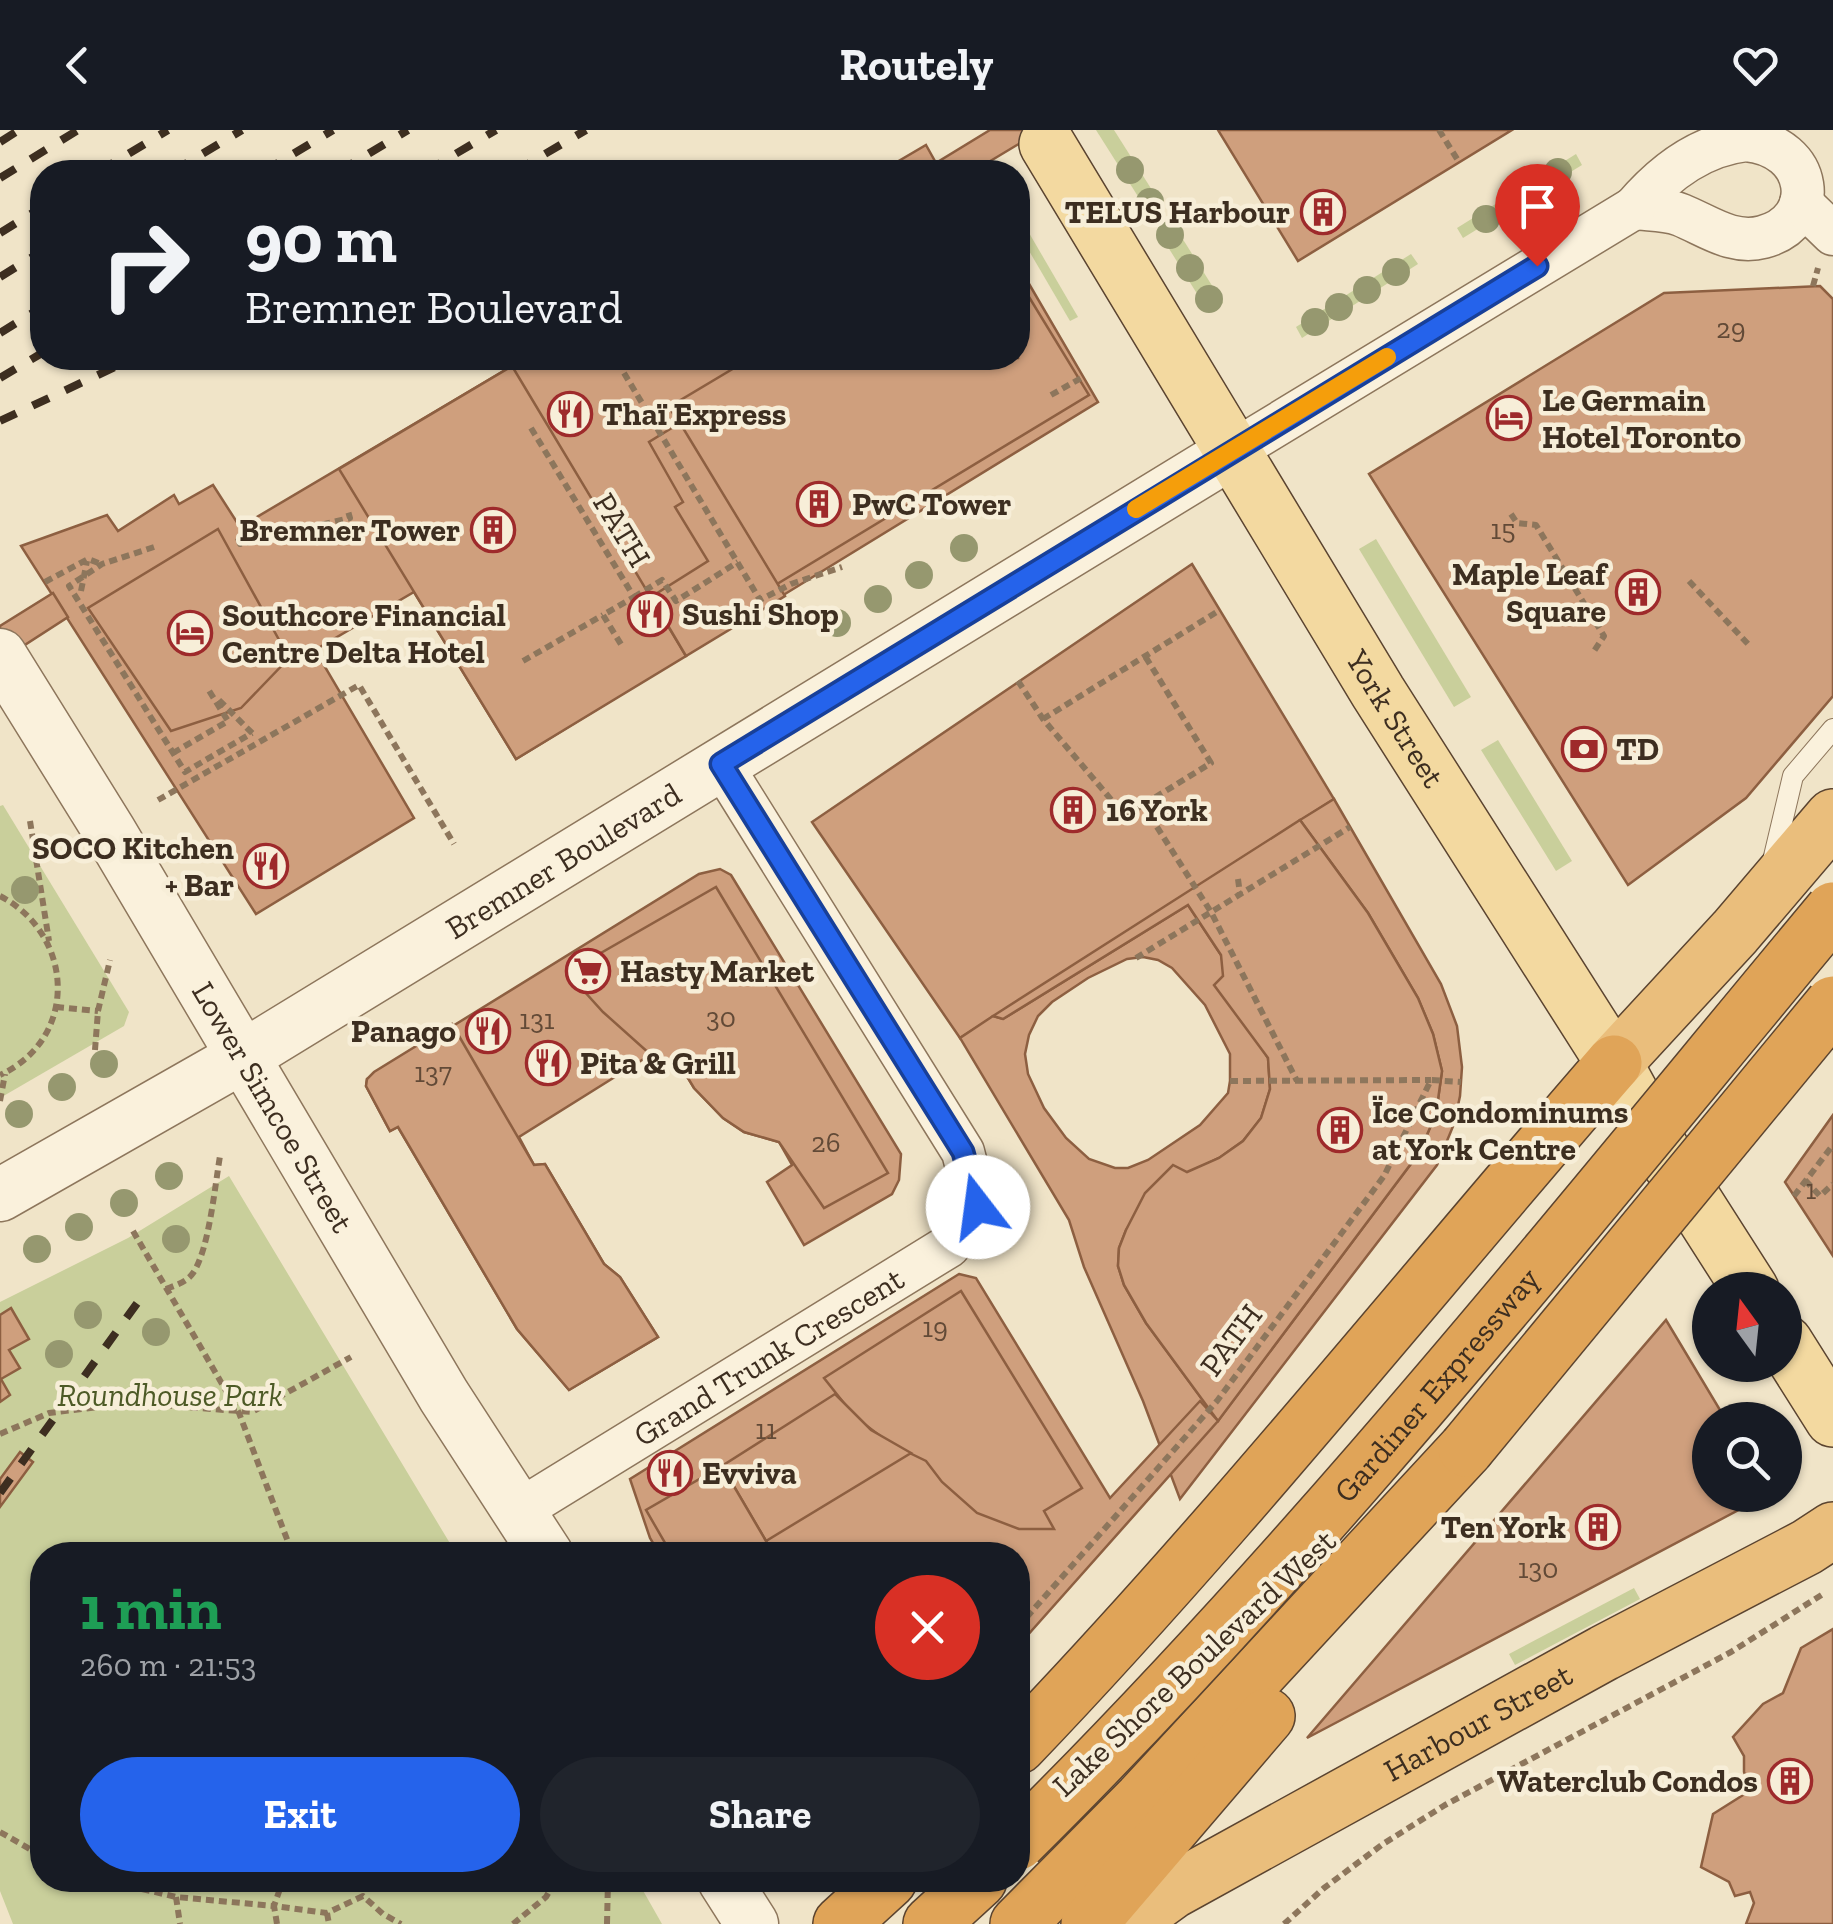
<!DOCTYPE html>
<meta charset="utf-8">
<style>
body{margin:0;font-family:"Zilla Slab",serif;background:#20242c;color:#f1f3f6;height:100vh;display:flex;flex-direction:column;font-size:38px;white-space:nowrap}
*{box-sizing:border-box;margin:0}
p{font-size:32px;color:#9ea1a6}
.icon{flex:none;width:55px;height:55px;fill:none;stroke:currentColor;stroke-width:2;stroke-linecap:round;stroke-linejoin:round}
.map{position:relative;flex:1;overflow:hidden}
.drawer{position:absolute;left:30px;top:1412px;width:1000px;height:350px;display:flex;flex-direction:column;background:#171b24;border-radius:40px;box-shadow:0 2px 8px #0004}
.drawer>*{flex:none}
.hud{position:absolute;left:30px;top:30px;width:1000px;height:210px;border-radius:40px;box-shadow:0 2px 8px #0004;background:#171b24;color:#f1f3f6;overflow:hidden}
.needle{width:65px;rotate:345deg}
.controls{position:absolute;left:1692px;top:1142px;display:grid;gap:20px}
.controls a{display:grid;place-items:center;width:110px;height:110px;border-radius:50%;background:#171b24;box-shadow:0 2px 8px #0004;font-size:50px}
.pin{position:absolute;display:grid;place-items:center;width:85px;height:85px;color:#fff;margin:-102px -42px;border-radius:50% 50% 50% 0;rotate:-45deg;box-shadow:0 0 10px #0007}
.pin .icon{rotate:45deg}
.me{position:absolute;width:110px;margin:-55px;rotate:345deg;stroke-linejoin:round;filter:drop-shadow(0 0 8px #0008)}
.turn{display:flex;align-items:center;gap:35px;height:210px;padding:0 50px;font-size:45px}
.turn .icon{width:130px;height:130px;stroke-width:2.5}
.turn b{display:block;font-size:70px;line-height:85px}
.round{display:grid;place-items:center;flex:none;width:105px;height:105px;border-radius:52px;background:#20242c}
.head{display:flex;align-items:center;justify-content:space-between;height:170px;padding:0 50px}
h1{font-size:60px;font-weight:700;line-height:75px;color:#1e9e55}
.cta{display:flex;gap:20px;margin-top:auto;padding:20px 50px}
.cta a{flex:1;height:115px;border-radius:60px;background:#2563eb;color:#fff;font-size:40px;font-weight:700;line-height:115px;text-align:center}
.cta a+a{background:#20242c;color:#f1f3f6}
header{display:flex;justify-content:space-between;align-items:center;height:130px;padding:0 50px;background:#171b24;font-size:45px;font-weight:700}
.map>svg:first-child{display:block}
</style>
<header><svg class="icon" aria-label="back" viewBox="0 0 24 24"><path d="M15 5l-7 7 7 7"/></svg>Routely<svg class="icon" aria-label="heart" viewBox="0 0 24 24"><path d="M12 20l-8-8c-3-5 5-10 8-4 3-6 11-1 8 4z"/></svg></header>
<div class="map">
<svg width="1833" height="1794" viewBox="0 0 1833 1794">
<rect width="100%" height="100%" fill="#f0e4c8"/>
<!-- green -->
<g fill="#c9cf9b">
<polygon points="1096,0 1114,0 1164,79 1151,87"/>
<polygon points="1576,24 1582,35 1463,108 1457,98"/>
<polygon points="1172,92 1223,173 1209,183 1158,101"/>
<polygon points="1025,96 1078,187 1070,191 1018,102"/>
<polygon points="1411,124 1418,134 1302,208 1296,197"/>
<polygon points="1376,409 1471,567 1454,577 1359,419"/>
<polygon points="1498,610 1572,731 1556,741 1481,620"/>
<polygon points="3,675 129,882 124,896 0,968 0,676"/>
<polygon points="229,1046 457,1425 42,1425 42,1750 637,1750 662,1794 13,1794 0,1761 0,1172 128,1108"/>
<polygon points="1634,1458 1640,1469 1515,1535 1509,1524"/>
</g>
<!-- building -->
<g fill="#cf9f7d" stroke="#8d5f41" stroke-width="2.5" fill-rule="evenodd">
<polygon points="990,0 1042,0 972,42 941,42 936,33"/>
<polygon points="1218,0 1512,0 1298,131"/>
<polygon points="926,15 941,42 880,42"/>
<polygon points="1018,135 1098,272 516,629 414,462 315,520 414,688 256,784 21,416 107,385 118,401 174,365 179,374 213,355 240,397 512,236 532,228 1018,228"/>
<polygon points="1018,149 1089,265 777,454 669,277 751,228 1018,228"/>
<polygon points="1820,156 1833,169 1833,566 1746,668 1628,755 1369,344 1664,163"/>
<polygon points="512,236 686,526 516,629 339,339"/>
<polygon points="680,293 785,466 686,526 651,467 708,431 675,377 683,372 649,312"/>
<polygon points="218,399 289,528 241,578 171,601 88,478"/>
<polygon points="1192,434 1334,669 960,908 812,692"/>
<polygon points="53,463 68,487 0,531 0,496"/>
<path d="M1334 669 1441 854 1457 896 1462 937 1460 966 1454 994 1437 1035 1180 1369 1143 1271 1084 1137 1069 1090 960 908 993 886 1003 889 1188 775 1221 825 1230 866 1268 928 1270 959 1261 988 1243 1011 1219 1028 1165 1054 1143 1075 1126 1100 1119 1118 1118 1136 1124 1155 1146 1193 1218 1291 1419 1023 1436 984 1442 941 1433 904 1418 868 1368 783 1300 690ZM1143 827 1158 830 1172 838 1205 875 1230 924V951L1228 963 1200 995 1148 1030 1128 1038H1115L1089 1029 1066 1008 1044 978 1028 944 1025 924 1029 905 1038 886 1052 872 1088 848 1127 829Z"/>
<polygon points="1300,690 1368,783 1418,868 1433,904 1442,941 1436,984 1419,1023 1218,1291 1146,1193 1124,1155 1118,1136 1119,1118 1126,1100 1145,1063 1173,1035 1187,1042 1219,1028 1243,1011 1261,988 1270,959 1268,928 1214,855 1223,846 1221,825 1188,775 1003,889 993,886"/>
<polygon points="720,739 731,745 901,1024 899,1050 892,1064 804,1115 767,1052 792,1035 779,1012 744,1002 723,988 694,958 682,938 660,933 650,925 519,1007 534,1035 545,1034 604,1134 620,1147 658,1207 569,1260 517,1199 398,997 390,1001 366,956 367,949 699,744"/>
<polygon points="716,757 888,1043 824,1078 779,1012 744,1002 723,988 694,958 682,938 660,933 603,882 584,861 573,839"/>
<polygon points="452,894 534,1035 545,1034 604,1134 620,1147 658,1207 569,1260 517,1199 398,997 390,1001 366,956 367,949 374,942"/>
<polygon points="1833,985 1833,1126 1785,1052"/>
<polygon points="959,1144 976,1148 1110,1368 1200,1271 1218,1291 1018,1516 1018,1425 660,1425 650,1408 630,1349"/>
<polygon points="961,1161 1082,1358 1044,1381 1054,1399 1019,1399 977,1383 942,1352 926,1331 891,1314 855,1287 824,1248"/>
<polygon points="11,1178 29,1209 9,1220 20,1238 1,1249 10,1265 0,1272 0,1185"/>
<polygon points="1666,1190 1726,1290 1710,1290 1710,1365 1767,1365 1307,1608"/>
<polygon points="835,1264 871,1300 911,1323 766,1411 722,1336"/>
<polygon points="20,1322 33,1332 0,1377 0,1349"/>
<polygon points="722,1336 766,1411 774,1425 672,1425 646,1380"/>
<polygon points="1833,1499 1833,1794 1746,1794 1754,1773 1750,1762 1735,1766 1729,1752 1701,1737 1713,1684 1751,1660 1744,1642 1744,1626 1733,1607 1763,1574 1783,1563 1801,1518"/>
</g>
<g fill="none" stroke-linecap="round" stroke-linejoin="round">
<defs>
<polyline id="service" points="1771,739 1793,646 1833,599"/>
<g id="minor">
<path d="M1746 10C1813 16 1823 91 1763 107 1732 115 1708 96 1681 85 1666 79 1649 80 1634 78 1663 44 1700 15 1746 10Z"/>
<polyline points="1801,73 1833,104"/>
<polyline points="1232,322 1634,78"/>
<path id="s1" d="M520 1380 949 1116 977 1077 963 1022 721 634"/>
</g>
<g id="tertiary">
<path id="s2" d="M0 525 110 702 444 1266 547 1425"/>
<path id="s3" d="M0 1065 244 926 1232 322"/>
<polyline points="724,1750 752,1794"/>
</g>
<g id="primary">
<path id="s4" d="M1047 14 1378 562 1614 933 1661 1019 1751 1160"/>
<polyline points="1785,1213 1833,1289"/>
</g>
<g id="trunk">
<polyline points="1614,933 1735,802 1833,687"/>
<path id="s5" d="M1127 1794 1172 1761 1604 1523 1807 1417 1833 1400"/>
</g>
<g id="motorway">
<path d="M1018 1616C1227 1398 1416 1161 1614 933"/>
<polyline points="841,1794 889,1750"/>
<polyline points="931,1794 979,1750"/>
<polyline points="1018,1794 1142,1669 1466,1319"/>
<polyline points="1089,1794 1267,1586"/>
</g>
</defs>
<!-- service casing -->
<use href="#service" stroke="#8d765c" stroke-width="22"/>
<!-- minor casing -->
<use href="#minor" stroke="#8d765c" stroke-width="45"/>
<!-- tertiary casing -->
<use href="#tertiary" stroke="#8d765c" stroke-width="55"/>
<!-- primary casing -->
<use href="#primary" stroke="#5b4430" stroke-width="58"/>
<!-- trunk casing -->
<use href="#trunk" stroke="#5b4430" stroke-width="58"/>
<!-- motorway casing -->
<use href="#motorway" stroke="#5b4430" stroke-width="58"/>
<!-- path -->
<g stroke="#8d765c" stroke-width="6" stroke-dasharray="8 5" stroke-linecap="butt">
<polyline points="1439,0 1459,32"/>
<polyline points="933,42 939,39"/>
<polyline points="1813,156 1818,138"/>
<polyline points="624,243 760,470 791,454 842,437"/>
<polyline points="1051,265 1083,247"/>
<polyline points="531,298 634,467 603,485 622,516"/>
<polyline points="1511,384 1517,393 1536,395 1604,506 1594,521"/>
<polyline points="238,408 240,414 350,388 348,381"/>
<polyline points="154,417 102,434 69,456 185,642 252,603"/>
<polyline points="1689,451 1748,514"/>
<polyline points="45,452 88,429 101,434"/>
<polyline points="81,461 87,431"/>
<polyline points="634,467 662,450 676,471 738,432"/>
<polyline points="523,531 603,485"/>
<polyline points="1018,551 1043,589 1125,686 1211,633 1145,526"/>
<polyline points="219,570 253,604"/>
<polyline points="1043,589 1220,480"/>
<polyline points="173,623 228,591 208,559"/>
<polyline points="158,670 359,555 454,714"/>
<polyline points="1143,675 1211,782 1297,951"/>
<polyline points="30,691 49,811"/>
<polyline points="1238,749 1240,764"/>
<path d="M0 766C74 804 80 908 0 945"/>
<polyline points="1136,828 1350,697"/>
<polyline points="56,877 98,881"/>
<polyline points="95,920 98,881 110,830"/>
<polyline points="1230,951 1431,950"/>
<polyline points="0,971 5,944"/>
<polyline points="1805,1050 1820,1066 1833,1054"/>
<polyline points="1794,1066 1833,1015"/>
<polyline points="133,1101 239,1283 293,1425"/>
<path d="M166 1159C176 1155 187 1152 193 1143 209 1120 215 1055 220 1026"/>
<polyline points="0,1304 49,1283 132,1273 252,1282 351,1227"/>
<polyline points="1018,1497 1217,1271 1384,1046 1431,950 1461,952"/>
<polyline points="0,1702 42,1726"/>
<polyline points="104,1750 176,1767 274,1776 283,1750"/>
<polyline points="176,1767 180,1794"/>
<polyline points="327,1783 329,1794"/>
<polyline points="277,1794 274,1776 327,1783 363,1766 383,1784 401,1794"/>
<polyline points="513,1794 546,1767 556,1750"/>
<polyline points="607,1794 608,1750"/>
<polyline points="1284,1794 1324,1758 1383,1714 1445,1675 1731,1522 1823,1464"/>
</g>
<!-- service -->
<use href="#service" stroke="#faf1dc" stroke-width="20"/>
<!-- minor -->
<use href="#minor" stroke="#faf1dc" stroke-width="42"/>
<!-- tertiary -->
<use href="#tertiary" stroke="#faf1dc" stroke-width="52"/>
<!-- primary -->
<use href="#primary" stroke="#f3d9a0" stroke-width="55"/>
<!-- trunk -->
<use href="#trunk" stroke="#eabe7c" stroke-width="55"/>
<!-- motorway -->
<use href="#motorway" stroke="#e0a458" stroke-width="55"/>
<!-- rail -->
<g stroke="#3d2e20" stroke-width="8" stroke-dasharray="18 18" stroke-linecap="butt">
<polyline points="0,12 19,0"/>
<polyline points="98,42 168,0"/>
<polyline points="172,42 242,0"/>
<polyline points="263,42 333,0"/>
<polyline points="338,42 408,0"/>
<polyline points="425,42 496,0"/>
<polyline points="514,42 586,0"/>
<polyline points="0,48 78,0"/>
<polyline points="0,103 42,77"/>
<polyline points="0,147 42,121"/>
<polyline points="0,203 42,177"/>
<polyline points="0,248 42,223"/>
<polyline points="0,291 134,228"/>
<polyline points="0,1363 143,1165"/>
</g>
<defs>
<g id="motorway-bridge">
<polyline points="1466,1319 1833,874"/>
<path id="s6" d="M1018 1712C1311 1422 1569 1097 1833 780"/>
</g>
</defs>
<!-- motorway-bridge casing -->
<use href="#motorway-bridge" stroke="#5b4430" stroke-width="58" stroke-linecap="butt"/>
<!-- motorway-bridge -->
<use href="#motorway-bridge" stroke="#e0a458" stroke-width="55"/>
</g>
<!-- trees -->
<g fill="#96986f">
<circle cx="1130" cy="40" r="14"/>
<circle cx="1558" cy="42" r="14"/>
<circle cx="1150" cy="72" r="14"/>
<circle cx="1511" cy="72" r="14"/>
<circle cx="1486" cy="89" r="14"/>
<circle cx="1170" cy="105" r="14"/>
<circle cx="1190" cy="138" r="14"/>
<circle cx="1396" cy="142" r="14"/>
<circle cx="1367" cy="160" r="14"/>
<circle cx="1209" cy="169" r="14"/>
<circle cx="1339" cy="177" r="14"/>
<circle cx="1315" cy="192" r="14"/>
<circle cx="964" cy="418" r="14"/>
<circle cx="919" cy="445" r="14"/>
<circle cx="878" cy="469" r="14"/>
<circle cx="837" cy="493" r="14"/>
<circle cx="25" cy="760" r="14"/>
<circle cx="104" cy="934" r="14"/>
<circle cx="62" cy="957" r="14"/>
<circle cx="19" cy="984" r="14"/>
<circle cx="169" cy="1046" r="14"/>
<circle cx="124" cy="1073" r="14"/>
<circle cx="79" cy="1097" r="14"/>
<circle cx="176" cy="1109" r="14"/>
<circle cx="37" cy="1119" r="14"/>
<circle cx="88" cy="1185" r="14"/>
<circle cx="156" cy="1202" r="14"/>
<circle cx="59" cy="1224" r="14"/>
</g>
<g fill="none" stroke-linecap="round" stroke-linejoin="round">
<defs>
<polyline id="route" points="978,1077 963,1022 721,634 1537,136"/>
</defs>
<!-- route casing -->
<use href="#route" stroke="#184099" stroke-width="25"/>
<!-- route -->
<use href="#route" stroke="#2563eb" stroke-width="18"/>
<!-- slow -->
<polyline stroke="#f59e0b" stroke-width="18" points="1136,379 1387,227"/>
</g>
<!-- icons -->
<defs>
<symbol id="building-ring" viewBox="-11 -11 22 22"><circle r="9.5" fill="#f7eed8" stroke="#9e2a2b" stroke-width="1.5"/><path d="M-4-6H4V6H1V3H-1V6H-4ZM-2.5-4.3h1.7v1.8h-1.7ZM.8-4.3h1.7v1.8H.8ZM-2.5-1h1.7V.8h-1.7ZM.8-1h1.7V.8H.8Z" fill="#9e2a2b"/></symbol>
<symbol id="restaurant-ring" viewBox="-11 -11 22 22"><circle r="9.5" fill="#f7eed8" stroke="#9e2a2b" stroke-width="1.5"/><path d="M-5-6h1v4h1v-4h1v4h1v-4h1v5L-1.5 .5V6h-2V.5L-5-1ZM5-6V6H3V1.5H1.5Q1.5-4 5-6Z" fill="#9e2a2b"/></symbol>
<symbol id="hotel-ring" viewBox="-11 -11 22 22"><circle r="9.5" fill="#f7eed8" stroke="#9e2a2b" stroke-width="1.5"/><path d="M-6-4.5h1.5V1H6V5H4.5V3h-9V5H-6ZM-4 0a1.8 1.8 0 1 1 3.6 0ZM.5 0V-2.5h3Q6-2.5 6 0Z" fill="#9e2a2b"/></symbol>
<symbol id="bank-ring" viewBox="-11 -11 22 22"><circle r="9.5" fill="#f7eed8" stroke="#9e2a2b" stroke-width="1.5"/><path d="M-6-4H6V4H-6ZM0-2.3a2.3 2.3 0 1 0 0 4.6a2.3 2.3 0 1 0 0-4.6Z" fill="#9e2a2b"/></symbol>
<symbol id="supermarket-ring" viewBox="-11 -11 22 22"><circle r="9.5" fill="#f7eed8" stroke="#9e2a2b" stroke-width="1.5"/><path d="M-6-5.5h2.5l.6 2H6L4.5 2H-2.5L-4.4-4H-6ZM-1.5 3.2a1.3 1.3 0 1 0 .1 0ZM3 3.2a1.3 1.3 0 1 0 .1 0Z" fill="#9e2a2b"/></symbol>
</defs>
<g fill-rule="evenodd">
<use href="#building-ring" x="1298" y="57" width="50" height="50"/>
<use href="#restaurant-ring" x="545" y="259" width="50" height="50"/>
<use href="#hotel-ring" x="1484" y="263" width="50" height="50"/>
<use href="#building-ring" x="794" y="349" width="50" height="50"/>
<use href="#building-ring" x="468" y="375" width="50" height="50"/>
<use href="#building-ring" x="1613" y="437" width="50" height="50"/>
<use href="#restaurant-ring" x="625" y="459" width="50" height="50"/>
<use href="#hotel-ring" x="165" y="478" width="50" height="50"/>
<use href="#bank-ring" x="1559" y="594" width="50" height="50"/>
<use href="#building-ring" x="1048" y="655" width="50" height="50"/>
<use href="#restaurant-ring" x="241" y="711" width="50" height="50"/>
<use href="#supermarket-ring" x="563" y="816" width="50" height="50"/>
<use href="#restaurant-ring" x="463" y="876" width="50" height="50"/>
<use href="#restaurant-ring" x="523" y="908" width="50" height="50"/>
<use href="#building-ring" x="1315" y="975" width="50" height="50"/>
<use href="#restaurant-ring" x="645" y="1318" width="50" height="50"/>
<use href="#building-ring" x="1573" y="1372" width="50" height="50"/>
<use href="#building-ring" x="1765" y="1626" width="50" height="50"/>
</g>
<g text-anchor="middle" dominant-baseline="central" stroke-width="9" stroke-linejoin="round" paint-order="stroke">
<!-- number labels -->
<g font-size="28" fill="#624a37">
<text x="1731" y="198">29</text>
<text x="1503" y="399">15</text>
<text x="721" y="887">30</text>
<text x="537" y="889">131</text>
<text x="433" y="942">137</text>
<text x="826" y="1012">26</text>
<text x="1811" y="1059">1</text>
<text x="935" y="1197">19</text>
<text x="766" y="1299">11</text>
<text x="1538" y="1438">130</text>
</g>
<!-- poi labels -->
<g font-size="32" font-weight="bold" fill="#3d2e20" stroke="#f7eed8" text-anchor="start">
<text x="1290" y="82" text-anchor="end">TELUS Harbour</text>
<text x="1542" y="270">Le Germain<tspan x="1542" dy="37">Hotel Toronto</tspan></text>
<text x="602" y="284">Thaï Express</text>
<text x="852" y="374">PwC Tower</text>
<text x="460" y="400" text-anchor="end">Bremner Tower</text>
<text x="1606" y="444" text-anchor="end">Maple Leaf<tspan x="1606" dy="37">Square</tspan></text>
<text x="682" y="484">Sushi Shop</text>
<text x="222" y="485">Southcore Financial<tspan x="222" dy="37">Centre Delta Hotel</tspan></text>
<text x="1616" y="619">TD</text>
<text x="1106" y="680">16 York</text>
<text x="234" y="718" text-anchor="end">SOCO Kitchen<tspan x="234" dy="37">+ Bar</tspan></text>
<text x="620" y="841">Hasty Market</text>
<text x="456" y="901" text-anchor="end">Panago</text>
<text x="580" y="933">Pita &amp; Grill</text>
<text x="1372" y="982">Ïce Condominums<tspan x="1372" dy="37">at York Centre</tspan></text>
<text x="702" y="1343">Evviva</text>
<text x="1566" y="1397" text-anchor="end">Ten York</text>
<text x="1758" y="1651" text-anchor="end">Waterclub Condos</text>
</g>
<!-- street labels -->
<g font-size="32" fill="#3d2e20" stroke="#f7eed8">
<text transform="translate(622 400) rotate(59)">PATH</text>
<text stroke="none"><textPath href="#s4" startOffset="672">York Street</textPath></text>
<text stroke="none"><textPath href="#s3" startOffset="655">Bremner Boulevard</textPath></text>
<text stroke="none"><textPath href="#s2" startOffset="528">Lower Simcoe Street</textPath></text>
<text transform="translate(1231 1210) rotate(-53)">PATH</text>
<text stroke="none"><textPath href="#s1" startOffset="292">Grand Trunk Crescent</textPath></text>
<text stroke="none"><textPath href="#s6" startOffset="620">Gardiner Expressway</textPath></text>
<text transform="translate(1194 1533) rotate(-43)">Lake Shore Boulevard West</text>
<text stroke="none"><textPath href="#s5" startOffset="405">Harbour Street</textPath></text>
</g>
<!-- park labels -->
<g font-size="32" font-style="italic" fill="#4d5a26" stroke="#f7eed8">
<text x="170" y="1265">Roundhouse Park</text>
</g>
</g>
</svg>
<div class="controls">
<a><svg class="needle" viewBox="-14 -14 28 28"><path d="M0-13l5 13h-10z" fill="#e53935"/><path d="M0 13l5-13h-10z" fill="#9ea1a6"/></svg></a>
<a><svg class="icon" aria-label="search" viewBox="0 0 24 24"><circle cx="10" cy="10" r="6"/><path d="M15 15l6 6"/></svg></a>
</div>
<div class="pin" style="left:1537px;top:136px;background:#d93025"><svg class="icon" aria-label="arrive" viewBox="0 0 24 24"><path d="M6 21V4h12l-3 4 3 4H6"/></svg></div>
<svg class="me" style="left:978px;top:1077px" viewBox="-20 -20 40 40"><circle r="19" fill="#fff"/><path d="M0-13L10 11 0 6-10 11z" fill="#2563eb"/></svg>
<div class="hud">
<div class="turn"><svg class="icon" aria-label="right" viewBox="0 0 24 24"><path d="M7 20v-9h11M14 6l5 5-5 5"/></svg><div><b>90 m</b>Bremner Boulevard</div></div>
</div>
<section class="drawer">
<div class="head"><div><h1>1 min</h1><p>260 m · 21:53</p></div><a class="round" style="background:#d93025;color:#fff"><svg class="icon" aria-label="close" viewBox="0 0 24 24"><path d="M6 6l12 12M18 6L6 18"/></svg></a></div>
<div class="cta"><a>Exit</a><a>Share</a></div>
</section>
</div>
